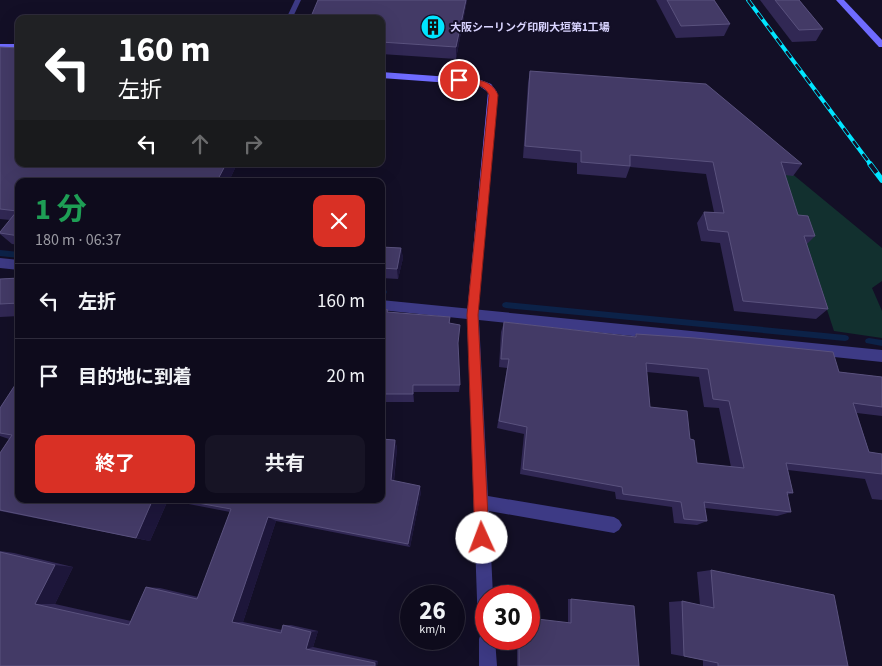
<!DOCTYPE html>
<html lang="ja">
<meta charset="utf-8">
<style>
body{margin:0;font-family:"Source Sans 3","Noto Sans JP",sans-serif;background:#171425;color:#f1f3f6;height:100vh;display:flex;flex-direction:column;font-size:19px;white-space:nowrap}
*{box-sizing:border-box;margin:0}
p{font-size:16px;color:#9b9ba3}
.icon{flex:none;width:28px;height:28px;fill:none;stroke:currentColor;stroke-width:2;stroke-linecap:round;stroke-linejoin:round}
.map{position:relative;flex:1;overflow:hidden}
.details{position:absolute;left:15px;top:178px;width:370px;height:325px;display:flex;flex-direction:column;background:#0e0b1c;border-radius:10px;box-shadow:0 5px 20px #0002,0 0 0 1px #2e2b3b}
.details>*{flex:none}
.top-card{position:absolute;left:15px;top:15px;width:370px;height:152px;border-radius:10px;box-shadow:0 5px 20px #0002,0 0 0 1px #2e2b3b;background:#202124;color:#fff;overflow:hidden}
.speed{position:absolute;left:400px;top:585px;display:flex;gap:10px;font-size:25px;font-weight:700;text-align:center}
.speed>*{display:grid;place-content:center;width:65px;height:65px;border-radius:50%;background:#0e0b1c;box-shadow:0 5px 20px #0002,0 0 0 1px #2e2b3b;line-height:1}
.speed small{font-size:12px;font-weight:400}
.speed .limit{border:8px solid #d22;background:#fff;color:#111}
.pin{position:absolute;display:grid;place-items:center;width:42px;height:42px;color:#fff;margin:-21px;border:2px solid #fff;border-radius:50%;box-shadow:0 1px 5px #0007}
.me{position:absolute;width:55px;margin:-28px;rotate:358deg;stroke-linejoin:round;filter:drop-shadow(0 0 4px #0008)}
.turn{display:flex;align-items:center;gap:18px;height:105px;padding:0 20px;font-size:22px}
.turn .icon{width:65px;height:65px;stroke-width:2.5}
.turn b{display:block;font-size:35px;line-height:42px}
.lanes{display:flex;align-items:center;height:48px;padding:0 20px;background:#0003;justify-content:center;gap:25px;direction:ltr}
.lanes .off{opacity:.35}
.round{display:grid;place-items:center;flex:none;width:52px;height:52px;border-radius:10px;background:#171425}
.summary{display:flex;align-items:center;justify-content:space-between;height:85px;padding:0 20px}
h1{font-size:30px;font-weight:700;line-height:38px;color:#1e9e55}
.action{display:flex;gap:10px;margin-top:auto;padding:10px 20px}
.action a{flex:1;height:58px;border-radius:10px;background:#d93025;color:#fff;font-size:20px;font-weight:700;line-height:58px;text-align:center}
.action a+a{background:#171425;color:#f1f3f6}
ul{padding:0;list-style:none}
li{display:flex;align-items:center;gap:15px;height:75px;padding:0 20px;border-top:1px solid #2e2b3b}
li div{flex:1}
li b{display:block;font-size:19px}
li em{font-style:normal}
.map>svg:first-child{display:block}
</style>
<div class="map">
<svg width="882" height="666" viewBox="0 0 882 666">
<rect width="100%" height="100%" fill="#130f26"/>
<!-- green -->
<polygon fill="#12302f" points="779,163 882,248 882,281 872,288 882,311 882,338 834,331"/>
<g fill="none" stroke-linecap="round" stroke-linejoin="round">
<!-- stream -->
<g fill="#0c2248" fill-rule="evenodd">
<polygon points="0,250 19,252 19,258 0,256"/>
<polygon points="381,289 386,290 387,292 386,294 381,295"/>
<polygon points="506,302 845,335 848,336 849,338 848,340 845,341 506,308 503,307 502,305 503,303"/>
<polygon points="869,338 882,340 882,346 866,343 865,341 866,339"/>
</g>
<!-- lane -->
<polygon fill="#3d3a85" fill-rule="evenodd" points="295,0 301,0 292,19 286,19"/>
<!-- street -->
<g fill="#3d3a85" fill-rule="evenodd">
<polygon points="0,258 19,260 19,270 0,268"/>
<polygon points="381,300 882,350 882,362 479,320 488,496 614,517 619,520 622,525 619,530 614,533 489,511 493,596 486,596 486,639 495,639 497,666 479,666 479,639 481,633 478,627 467,319 381,310"/>
</g>
<!-- secondary -->
<g fill="#6f6bff" fill-rule="evenodd">
<polygon points="836,0 844,0 882,40 882,47 879,47"/>
<polygon points="0,44 19,44 19,49 0,48"/>
<polygon points="381,72 478,79 491,84 497,92 477,319 473,320 469,319 467,315 488,92 478,85 381,78"/>
</g>
<defs>
<polyline id="rail-far1" points="748,0 871,165"/>
<polyline id="rail" points="870,164 882,180"/>
</defs>
<!-- rail-far1 casing -->
<use href="#rail-far1" stroke="#00e5ff" stroke-width="4"/>
<!-- rail casing -->
<use href="#rail" stroke="#00e5ff" stroke-width="5.5"/>
<!-- rail-far1 -->
<use href="#rail-far1" stroke="#130f26" stroke-width="2.5" stroke-dasharray="8" stroke-linecap="butt"/>
<!-- rail -->
<use href="#rail" stroke="#130f26" stroke-width="4" stroke-dasharray="11" stroke-linecap="butt"/>
</g>
<!-- wall -->
<g fill="#312854" fill-rule="evenodd">
<polygon points="318,0 467,0 456,59 381,54 381,19"/>
<polygon points="656,0 714,0 730,24 724,36 676,38"/>
<polygon points="760,0 799,0 823,29 816,41 792,42"/>
<polygon points="0,47 19,164 237,164 229,181 19,181 19,245 12,244 0,234 0,232 10,220 0,219"/>
<polygon points="530,71 802,164 793,176 785,175 798,215 815,236 807,244 828,309 816,319 734,311 720,243 701,241 697,223 704,212 714,212 706,174 630,167 626,178 577,174 577,163 523,158 528,83"/>
<polygon points="381,247 401,248 403,258 398,279 381,278"/>
<polygon points="19,278 19,316 0,317 0,279"/>
<polygon points="381,309 388,312 450,317 450,323 458,346 460,385 459,392 414,392 414,402 381,402"/>
<path d="M504 322 634 337 636 334 839 372 882 377V416L857 413 869 452 882 454V500L872 499 865 479 788 470 793 493 787 495 791 512 777 516 705 508 707 521 697 525 674 523 672 507 616 499 615 492 520 474 524 434 497 428 507 368 499 367 501 332ZM647 372 699 377 704 407 719 408 731 467 697 463 690 439 650 407Z"/>
<polygon points="19,379 19,499 381,499 395,440 397,448 394,481 421,492 410,547 276,521 243,622 282,630 283,625 291,625 318,631 313,647 378,661 377,666 0,666 0,551 14,553 73,567 55,604 131,621 146,587 160,588 198,597 230,512 168,500 150,541 0,511 0,453 9,439 0,436 0,408"/>
<polygon points="711,570 848,666 703,666 703,660 671,654 669,602 682,601 700,605 697,572"/>
<polygon points="568,599 571,599 639,666 517,666 517,639 529,639 568,623"/>
</g>
<!-- shaded-wall -->
<g fill="#1d163a">
<polygon points="466,0 467,0 456,59 456,47"/>
<polygon points="226,164 237,164 229,181 217,181"/>
<polygon points="401,248 403,258 398,279 397,269"/>
<polygon points="413,385 414,392 414,402 413,394"/>
<polygon points="395,440 397,448 393,486 391,480"/>
<polygon points="420,486 421,492 410,547 408,544"/>
<polygon points="153,499 164,499 168,500 150,541 136,538"/>
<polygon points="268,517 276,521 243,622 232,622"/>
<polygon points="55,565 73,567 55,604 35,604"/>
<polygon points="318,631 313,647 306,649 311,632"/>
<polygon points="378,661 377,666 375,666 375,663"/>
</g>
<!-- building -->
<g fill="#433a66" stroke="#5a527e" fill-rule="evenodd">
<polygon points="318,0 466,0 456,47 381,42 381,19 310,19"/>
<polygon points="667,0 714,0 730,24 681,26"/>
<polygon points="775,0 799,0 823,29 799,30"/>
<polygon points="0,47 19,48 19,164 226,164 217,181 133,181 123,180 122,181 19,181 19,236 0,233 0,232 17,211 0,209"/>
<polygon points="530,71 706,84 802,164 781,162 798,215 808,216 815,236 804,236 828,309 743,301 728,232 708,230 704,212 724,213 713,162 630,155 630,166 581,162 581,151 525,146"/>
<polygon points="381,247 401,248 397,269 381,268"/>
<polygon points="19,278 19,303 0,304 0,279"/>
<polygon points="381,309 388,310 387,312 450,317 449,323 460,325 458,343 460,385 413,385 413,394 381,394"/>
<path d="M504 322 636 337V334L695 338 833 352 839 372 882 377V407L853 403 869 452 882 454V474L786 463 793 493 787 492 791 512 704 502 707 521 684 519 681 502 623 494 622 487 523 469 527 427 499 421 509 359H501ZM646 363 708 369 713 399 729 401 744 468 697 463 694 440 690 439 687 411 650 407Z"/>
<polygon points="19,379 19,499 153,499 136,538 0,510 0,453 12,435 0,433 0,408"/>
<polygon points="381,439 395,440 391,480 420,486 408,544 268,517 232,622 281,633 283,625 311,632 306,649 375,663 375,666 0,666 0,552 55,565 35,604 129,625 146,587 197,599 231,509 176,499 381,499"/>
<polygon points="711,570 834,595 848,666 718,666 718,663 684,656 682,601 714,608"/>
<polygon points="571,599 634,606 639,666 519,666 519,639 529,639 529,618 571,623"/>
</g>
<!-- route -->
<path fill="#d93025" stroke="#8d1f18" d="M459 78C474 80 491 78 498 95L478 315 489 538 487 542 482 545 477 542 475 538 467 315 489 95C484 82 468 85 456 82V79Z"/>
<!-- icons -->
<defs>
<symbol id="building-disc" viewBox="-11 -11 22 22"><circle r="9.5" fill="#00e5ff" stroke="#130f26"/><path d="M-4-6H4V6H1V3H-1V6H-4ZM-2.5-4.3h1.7v1.8h-1.7ZM.8-4.3h1.7v1.8H.8ZM-2.5-1h1.7V.8h-1.7ZM.8-1h1.7V.8H.8Z" fill="#111"/></symbol>
</defs>
<g fill-rule="evenodd">
<use href="#building-disc" x="419" y="13" width="28" height="28"/>
</g>
<g text-anchor="middle" dominant-baseline="central" stroke-width="4" stroke-linejoin="round" paint-order="stroke">
<!-- far-poi labels -->
<g font-size="11" font-weight="bold" fill="#d9d4ff" stroke="#130f26" text-anchor="start">
<text x="450" y="27">大阪シーリング印刷大垣第1工場</text>
</g>
</g>
</svg>
<div class="speed"><div>26<small>km/h</small></div><div class="limit">30</div></div>
<div class="pin" style="left:459px;top:80px;background:#d93025"><svg class="icon" aria-label="arrive" viewBox="0 0 24 24"><path d="M6 21V4h12l-3 4 3 4H6"/></svg></div>
<svg class="me" style="left:482px;top:538px" viewBox="-20 -20 40 40"><circle r="19" fill="#fff"/><path d="M0-13L10 11 0 6-10 11z" fill="#d93025"/></svg>
<div class="top-card">
<div class="turn"><svg class="icon" aria-label="left" viewBox="0 0 24 24"><path d="M17 20v-9H6M10 6l-5 5 5 5"/></svg><div><b>160 m</b>左折</div></div>
<div class="lanes"><svg class="icon" aria-label="left" viewBox="0 0 24 24"><path d="M17 20v-9H6M10 6l-5 5 5 5"/></svg><svg class="icon off" aria-label="ahead" viewBox="0 0 24 24"><path d="M12 20V5M6 11l6-6 6 6"/></svg><svg class="icon off" aria-label="right" viewBox="0 0 24 24"><path d="M7 20v-9h11M14 6l5 5-5 5"/></svg></div>
</div>
<section class="details">
<div class="summary"><div><h1>1 分</h1><p>180 m · 06:37</p></div><a class="round" style="background:#d93025;color:#fff"><svg class="icon" aria-label="close" viewBox="0 0 24 24"><path d="M6 6l12 12M18 6L6 18"/></svg></a></div>
<ul>
<li><svg class="icon" aria-label="left" viewBox="0 0 24 24"><path d="M17 20v-9H6M10 6l-5 5 5 5"/></svg><div><b>左折</b></div><em>160 m</em></li>
<li><svg class="icon" aria-label="arrive" viewBox="0 0 24 24"><path d="M6 21V4h12l-3 4 3 4H6"/></svg><div><b>目的地に到着</b></div><em>20 m</em></li>
</ul>
<div class="action"><a>終了</a><a>共有</a></div>
</section>
</div>
